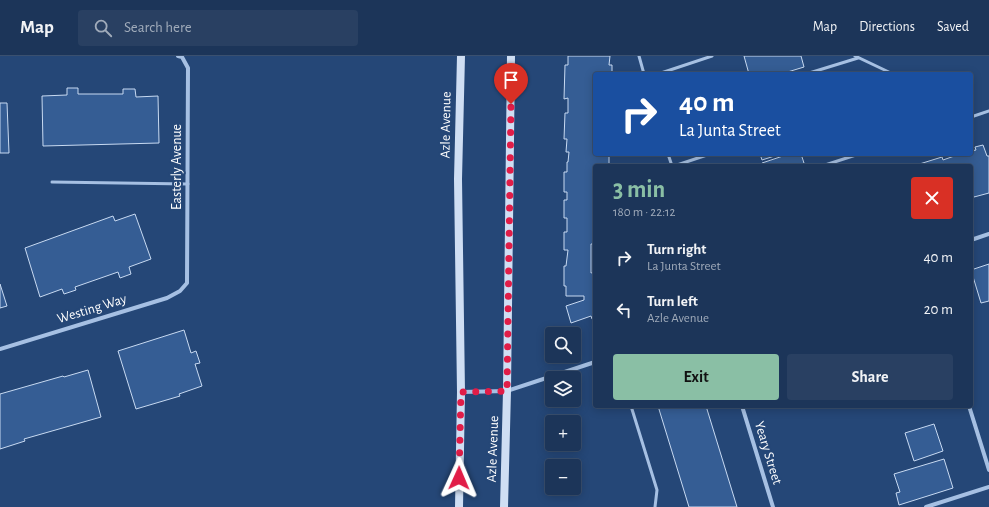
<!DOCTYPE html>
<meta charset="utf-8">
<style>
body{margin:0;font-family:"Alegreya Sans",sans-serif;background:#294062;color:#f1f3f6;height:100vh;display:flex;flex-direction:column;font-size:15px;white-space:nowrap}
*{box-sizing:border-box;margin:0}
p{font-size:13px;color:#a0abba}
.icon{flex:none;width:22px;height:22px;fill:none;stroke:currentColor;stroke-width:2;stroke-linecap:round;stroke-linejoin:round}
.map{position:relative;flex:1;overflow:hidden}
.sheet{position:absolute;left:593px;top:108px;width:380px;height:244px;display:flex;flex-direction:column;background:#1c3559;border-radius:4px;box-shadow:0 2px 10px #0003,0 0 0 1px #3a506f}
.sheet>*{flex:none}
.banner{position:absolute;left:593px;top:16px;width:380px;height:84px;border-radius:4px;box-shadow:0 2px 10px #0003,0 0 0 1px #3a506f;background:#1a4fa0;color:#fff;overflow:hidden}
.buttons{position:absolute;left:545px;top:271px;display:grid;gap:8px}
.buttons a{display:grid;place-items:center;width:36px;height:36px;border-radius:4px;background:#1c3559;box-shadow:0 2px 10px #0003,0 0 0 1px #3a506f;font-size:20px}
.pin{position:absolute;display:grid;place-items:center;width:34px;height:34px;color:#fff;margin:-41px -17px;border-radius:50% 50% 50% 0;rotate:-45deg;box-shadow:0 0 4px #0007}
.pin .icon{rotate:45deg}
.me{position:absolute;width:44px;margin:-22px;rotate:1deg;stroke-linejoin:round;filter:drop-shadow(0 0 3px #0008)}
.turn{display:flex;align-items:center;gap:14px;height:84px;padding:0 20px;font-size:18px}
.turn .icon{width:52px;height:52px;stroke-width:2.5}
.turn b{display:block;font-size:28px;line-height:34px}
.round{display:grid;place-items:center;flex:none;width:42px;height:42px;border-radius:4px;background:#294062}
.overview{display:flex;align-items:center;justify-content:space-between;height:68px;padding:0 20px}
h1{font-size:24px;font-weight:700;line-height:30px;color:#8abfa5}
.action{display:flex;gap:8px;margin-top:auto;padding:8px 20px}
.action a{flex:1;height:46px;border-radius:4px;background:#8abfa5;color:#111;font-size:16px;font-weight:700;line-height:46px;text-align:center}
.action a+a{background:#294062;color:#f1f3f6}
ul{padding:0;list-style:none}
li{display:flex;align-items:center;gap:12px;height:52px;padding:0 20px}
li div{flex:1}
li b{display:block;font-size:15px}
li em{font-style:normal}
header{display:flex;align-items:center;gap:24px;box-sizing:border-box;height:56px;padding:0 20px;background:#1c3559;border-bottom:1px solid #3a506f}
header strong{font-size:19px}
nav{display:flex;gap:22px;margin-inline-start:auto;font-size:14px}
.search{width:280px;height:36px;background:#294062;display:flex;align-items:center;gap:10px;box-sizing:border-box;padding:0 14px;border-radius:4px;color:#a0abba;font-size:15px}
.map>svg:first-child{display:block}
</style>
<header>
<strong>Map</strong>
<div class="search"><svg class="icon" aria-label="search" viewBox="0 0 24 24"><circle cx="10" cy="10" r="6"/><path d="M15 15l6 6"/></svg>Search here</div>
<nav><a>Map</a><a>Directions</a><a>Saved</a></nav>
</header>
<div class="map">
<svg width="989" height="451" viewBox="0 0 989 451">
<rect width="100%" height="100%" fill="#254777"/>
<!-- building -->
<g fill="#355d94" stroke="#c8daf2">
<polygon points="568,0 610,0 609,9 612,9 612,18 595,18 595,98 606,98 606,100 609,100 609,110 612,110 595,110 595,188 591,188 591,217 595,216 595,262 592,263 591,260 571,267 566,250 584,244 584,240 566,240 566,230 564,230 564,210 566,210 568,194 564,194 564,176 567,176 567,162 564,162 564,144 567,144 567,136 564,136 564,116 567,116 567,106 568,106 569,96 566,96 567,83 564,83 565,57 568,57 568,42 564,43 565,9 568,9"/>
<polygon points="744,0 801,0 804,11 781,18 749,18"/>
<polygon points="67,32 78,32 78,38 123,38 123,33 135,33 136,41 158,40 159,87 43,90 42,40 67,39"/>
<polygon points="0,47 7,47 9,97 0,97"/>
<polygon points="983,89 987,100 989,100 989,137 974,141 973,139 971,139 971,110 913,110 942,101 943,104 960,98 971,98 971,95 976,94 975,91"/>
<polygon points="760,98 781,98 762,104"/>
<polygon points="789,98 801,98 804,107 795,110 763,110 762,107"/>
<polygon points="135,158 151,203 129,211 131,218 120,222 118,216 75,231 76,234 64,238 62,233 40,241 25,192 113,160 115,165"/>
<polygon points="989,208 989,245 981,247 971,214"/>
<polygon points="0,228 7,250 0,252"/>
<polygon points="184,274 191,297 196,295 200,307 195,308 202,330 179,338 180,340 136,353 118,295"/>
<polygon points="88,314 101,361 24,383 25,385 0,393 0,338 63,320 64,321"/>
<polygon points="658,350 706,350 737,451 689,451"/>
<polygon points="934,368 943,395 914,405 905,377"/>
<polygon points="944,403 953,432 899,449 896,437 900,436 894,418"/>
</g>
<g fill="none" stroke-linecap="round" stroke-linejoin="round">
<!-- service -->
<g stroke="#a6c0e3" stroke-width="3">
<polyline points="639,0 644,18"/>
<polyline points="855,0 893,18"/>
<polyline points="658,18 712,0"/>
<polyline points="806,18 858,2"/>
<polyline points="971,61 989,55"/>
<polyline points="668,98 672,110"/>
<polyline points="674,110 710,98"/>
<polyline points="822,110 859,98"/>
<polyline points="52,126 188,128"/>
<polyline points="631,350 657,434 655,451"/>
</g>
<!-- minor -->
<g stroke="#a6c0e3" stroke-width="4">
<polyline points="971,184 989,178"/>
<polyline points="0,293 167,242 180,235 187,227 188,12 182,1 178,0"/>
<polyline points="461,336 507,335 595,306"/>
<polyline points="742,350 773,451"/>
<polyline points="969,350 989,414"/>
<polyline points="926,451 989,431"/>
</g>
<!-- secondary -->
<g stroke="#cfdef3" stroke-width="8">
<polyline points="459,451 461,336 458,123 461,0"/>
<polyline points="504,451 507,335 511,0"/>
</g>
</g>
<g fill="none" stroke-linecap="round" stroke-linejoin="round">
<!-- route -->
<polyline stroke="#e11d48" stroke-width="7" stroke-dasharray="0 12.6" points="459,422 461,336 507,335 511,48"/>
</g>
<g text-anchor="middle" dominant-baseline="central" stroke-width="4" stroke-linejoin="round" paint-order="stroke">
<!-- street labels -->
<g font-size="14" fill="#fff" stroke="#254777">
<text transform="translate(446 69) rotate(-89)">Azle Avenue</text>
<text transform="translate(177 111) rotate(-90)">Easterly Avenue</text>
<text transform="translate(92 253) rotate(-17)">Westing Way</text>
<text transform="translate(493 393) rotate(-88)">Azle Avenue</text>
<text transform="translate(768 397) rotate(73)">Yeary Street</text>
</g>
</g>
</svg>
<div class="buttons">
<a><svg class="icon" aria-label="search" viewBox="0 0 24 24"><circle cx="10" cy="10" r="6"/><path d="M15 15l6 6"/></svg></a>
<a><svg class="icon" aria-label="layers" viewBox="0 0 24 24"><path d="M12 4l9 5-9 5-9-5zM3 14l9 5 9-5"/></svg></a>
<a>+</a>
<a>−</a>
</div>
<div class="pin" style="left:511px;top:48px;background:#d93025"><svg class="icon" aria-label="arrive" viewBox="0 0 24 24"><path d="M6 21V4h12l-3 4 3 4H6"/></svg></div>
<svg class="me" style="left:459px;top:422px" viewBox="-20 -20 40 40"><path d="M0-17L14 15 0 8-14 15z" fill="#e11d48" stroke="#fff" stroke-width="4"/></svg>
<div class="banner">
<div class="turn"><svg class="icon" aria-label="right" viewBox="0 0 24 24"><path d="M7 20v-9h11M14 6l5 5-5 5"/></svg><div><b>40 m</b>La Junta Street</div></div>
</div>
<section class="sheet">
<div class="overview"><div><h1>3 min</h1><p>180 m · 22:12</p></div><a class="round" style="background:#d93025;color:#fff"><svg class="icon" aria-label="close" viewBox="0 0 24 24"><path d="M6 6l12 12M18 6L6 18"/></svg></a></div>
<ul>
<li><svg class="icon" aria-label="right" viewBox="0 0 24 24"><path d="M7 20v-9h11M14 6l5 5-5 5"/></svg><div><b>Turn right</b><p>La Junta Street</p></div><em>40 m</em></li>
<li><svg class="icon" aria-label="left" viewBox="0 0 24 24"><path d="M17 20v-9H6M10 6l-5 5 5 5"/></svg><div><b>Turn left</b><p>Azle Avenue</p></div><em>20 m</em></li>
</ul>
<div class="action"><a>Exit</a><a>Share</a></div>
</section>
</div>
